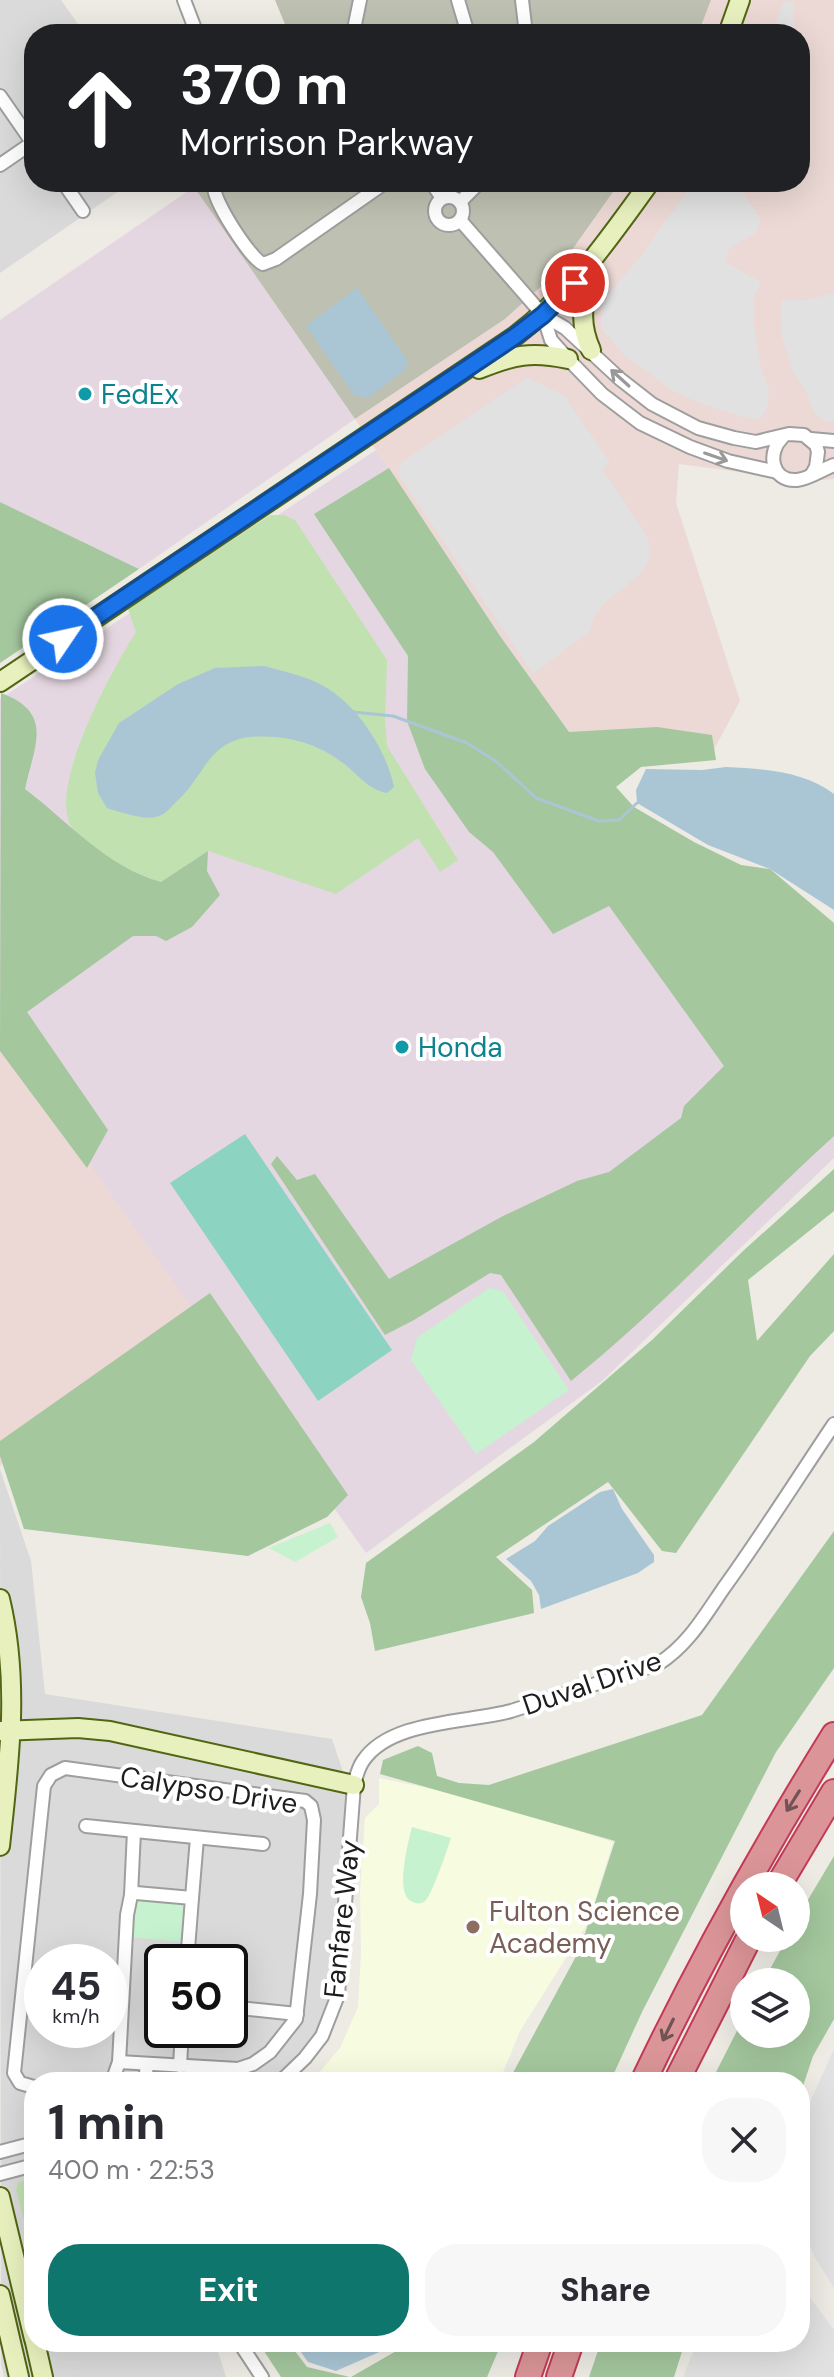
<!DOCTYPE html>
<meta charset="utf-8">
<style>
body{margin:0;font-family:"DM Sans",sans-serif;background:#f7f7f7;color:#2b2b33;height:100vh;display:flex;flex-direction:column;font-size:30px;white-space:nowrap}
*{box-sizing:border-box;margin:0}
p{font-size:26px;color:#7c7c81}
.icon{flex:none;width:44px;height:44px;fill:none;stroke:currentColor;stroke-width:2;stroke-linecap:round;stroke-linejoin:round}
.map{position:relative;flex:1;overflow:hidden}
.side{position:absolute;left:24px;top:2072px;width:786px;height:280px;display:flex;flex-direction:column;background:#fff;border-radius:32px;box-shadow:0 8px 32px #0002}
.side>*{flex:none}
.top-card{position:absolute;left:24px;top:24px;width:786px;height:168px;border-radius:32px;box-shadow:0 8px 32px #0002;background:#202124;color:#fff;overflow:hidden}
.needle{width:52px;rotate:325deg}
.buttons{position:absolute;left:730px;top:1872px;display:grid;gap:16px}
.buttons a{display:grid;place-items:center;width:80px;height:80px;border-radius:50%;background:#fff;box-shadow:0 8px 32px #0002;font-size:40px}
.speed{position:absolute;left:24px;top:1944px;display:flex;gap:16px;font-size:40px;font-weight:700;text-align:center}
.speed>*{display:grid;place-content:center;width:104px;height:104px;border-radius:50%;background:#fff;box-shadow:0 8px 32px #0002;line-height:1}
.speed small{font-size:20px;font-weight:400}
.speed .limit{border:4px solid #111;border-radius:12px;background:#fff;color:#111}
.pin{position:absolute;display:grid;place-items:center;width:68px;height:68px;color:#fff;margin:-34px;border:4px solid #fff;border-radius:50%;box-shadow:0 2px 8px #0007}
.me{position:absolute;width:88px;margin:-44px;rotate:56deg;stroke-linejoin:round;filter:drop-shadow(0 0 6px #0008)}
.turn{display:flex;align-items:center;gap:28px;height:168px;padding:0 24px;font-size:36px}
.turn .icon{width:104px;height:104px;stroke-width:2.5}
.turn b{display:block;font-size:56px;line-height:68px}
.round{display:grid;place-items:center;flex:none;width:84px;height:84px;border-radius:32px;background:#f7f7f7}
.summary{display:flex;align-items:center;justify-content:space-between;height:136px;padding:0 24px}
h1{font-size:48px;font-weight:800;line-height:60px}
.action{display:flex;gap:16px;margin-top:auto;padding:16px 24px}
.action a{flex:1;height:92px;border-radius:32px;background:#0f766e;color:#fff;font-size:32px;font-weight:800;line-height:92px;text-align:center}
.action a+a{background:#f7f7f7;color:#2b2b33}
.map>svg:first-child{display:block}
</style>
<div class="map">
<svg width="834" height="2377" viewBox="0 0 834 2377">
<rect width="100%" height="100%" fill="#edebe4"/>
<!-- residential -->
<g fill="#dbdada" fill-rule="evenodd">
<polygon points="0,0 61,0 85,34 34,34 34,182 132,182 0,273"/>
<path d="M0 1469 31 1561 45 1694 332 1739 354 1804 331 2018 280 2082H34V2342H215L226 2377H4L1 2364ZM42 1962H110V2030H42ZM162 1962H230V2030H162Z"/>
</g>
<!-- commercial -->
<g fill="#ecd9d5">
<polygon points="711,0 834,0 834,479 809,481 679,464 676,503 740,701 711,755 624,758 612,799 355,419 505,319 555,274 620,182 800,182 800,34 698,34"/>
<polygon points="0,1038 204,1322 0,1466"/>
</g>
<!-- industrial -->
<g fill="#e5d7e1">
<polygon points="194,187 355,419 139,569 0,502 0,320"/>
<polygon points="376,450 612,799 834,938 834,1158 602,1381 366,1553 0,1038 0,699"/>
</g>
<!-- education -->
<polygon fill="#f7fbdf" points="379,1778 472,1797 613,1842 588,1923 520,2031 499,2082 311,2082 340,2048 358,2007 361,1952 360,1891 365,1818 379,1804"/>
<!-- construction -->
<g fill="#bec0b1">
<polygon points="275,0 711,0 698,34 289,34"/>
<polygon points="201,182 620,182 555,274 505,319 355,419 194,187"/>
</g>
<!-- grass -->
<g fill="#c1e1b0">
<path d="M270 515H284L295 520 387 660 385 721 387 746 458 860 440 872 418 838 336 894 208 851 161 882C135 874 82 851 70 824 50 782 113 668 136 632L128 609Z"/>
<polygon points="34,2176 34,2258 16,2190 18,2183"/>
</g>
<!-- forest -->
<g fill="#a4c79e">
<path d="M389 468 500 636 569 732 657 727 712 735 716 760 641 767 616 787 634 807 694 842 741 865 770 869 834 923V1136C745 1217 664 1306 571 1381L501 1275 490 1273 414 1320 385 1335 271 1164 277 1156 297 1180 315 1174 389 1279 503 1216 577 1181 609 1172 681 1118 684 1106 724 1066 609 906 553 934 493 852 469 832 425 769 407 721 408 656 314 514Z"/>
<polygon points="0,502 139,569 0,663"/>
<path d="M1 693C55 713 34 746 25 789 70 823 105 866 161 882L208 851 207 871 220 895 192 927 166 941 156 936H133L27 1012 108 1130 87 1168 0 1051Z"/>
<polygon points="834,1169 834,1211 748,1280 757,1341 834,1254 834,1331 810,1356 676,1553 662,1551 608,1482 496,1557 532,1590 534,1613 375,1651 370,1623 361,1597 366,1563 534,1442 652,1340 743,1251"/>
<polygon points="210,1293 348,1495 327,1517 248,1556 24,1529 0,1456 0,1441"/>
<polygon points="834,1531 834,1668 776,1752 642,2012 610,2082 508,2082 580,1949 615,1841 380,1774 383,1760 418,1746 432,1753 437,1776 459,1783 489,1785 702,1715"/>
<polygon points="834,1856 834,2019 813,2056 800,2095 800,2082 711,2082 744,2017 744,2034 796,2034 796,1982 763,1982 787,1938 796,1938 796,1920"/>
<polygon points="258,2342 288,2342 307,2367 350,2377 281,2377"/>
<polygon points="401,2342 502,2342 487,2377 351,2377 398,2350"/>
<polygon points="601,2342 685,2342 674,2377 589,2377"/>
</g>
<!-- park -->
<g fill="#c6f2d0">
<polygon points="489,1288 503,1291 569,1390 476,1454 411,1360 417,1338"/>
<polygon points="330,1523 338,1537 295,1562 269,1548"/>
<path d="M412 1827 451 1838C447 1850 432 1895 425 1901 421 1904 417 1904 413 1902 394 1896 408 1843 412 1827Z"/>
<polygon points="135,1898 185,1903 181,1942 131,1937"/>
</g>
<!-- pitch -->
<polygon fill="#8cd3c1" points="245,1134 392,1350 318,1401 170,1183"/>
<!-- parking -->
<g fill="#e1e1e1">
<polygon points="784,1 793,3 794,30 799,34 772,34"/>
<polygon points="694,182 735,182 761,220 755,233 729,249 725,262 761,282 754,298 754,325 761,368 769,391 767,409 760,419 747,418 706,405 675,392 625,356 601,328 602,302 642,254"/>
<polygon points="834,293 834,421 824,421 814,413 807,394 792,371 782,337 781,299 808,300"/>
<polygon points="527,377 565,396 610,463 602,469 648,537 650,557 642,573 603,604 594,617 589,632 533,674 398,474 402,462"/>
<polygon points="834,2049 834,2288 814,2256 800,2218 800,2129 807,2109"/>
<polygon points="800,2284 834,2330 834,2377 683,2377 697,2342 800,2342"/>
</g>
<!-- water -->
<g fill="#aac6d5">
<polygon points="357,288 407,360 406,369 368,398 354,395 306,326"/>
<path d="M264 666C282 671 302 675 318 683 355 701 386 748 394 787L387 793C367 789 359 775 343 763 316 742 284 734 250 737 207 742 205 777 175 803 169 809 165 815 156 817 142 820 120 812 107 808L98 793 95 773 98 760 119 723 178 684 215 668Z"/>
<path d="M726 767C763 769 804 771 834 794V910L770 869 708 845 637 803 636 790 646 769 702 770Z"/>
<polygon points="613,1489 622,1509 654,1555 654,1562 638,1573 541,1609 539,1595 531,1581 506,1559 535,1541 548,1526 600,1492"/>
<polygon points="147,1983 159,1984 158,2007 146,2006"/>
<polygon points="294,2342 394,2342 393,2346 336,2371 308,2362"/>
</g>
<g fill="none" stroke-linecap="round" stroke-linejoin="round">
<!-- stream -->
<polyline stroke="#aac6d5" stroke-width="3" points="353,712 393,716 467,743 497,762 536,798 599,821 619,820 637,803"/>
<defs>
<g id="street">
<polyline points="184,0 197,34"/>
<polyline points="458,0 468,34"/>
<polyline points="522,0 526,34"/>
<polyline points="353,34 360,0"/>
<polyline points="0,96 34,145"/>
<polyline points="0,165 32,143"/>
<polyline points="63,182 83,211"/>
<path d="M219 182 214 187C214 202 250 258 263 264L276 259 386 182"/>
<polyline points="431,182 442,198"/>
<circle cx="449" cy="211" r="14"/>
<polyline points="460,202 480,182"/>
<polyline points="460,220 543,315 565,328 620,379 652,404 698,428 734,438 756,442 789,434 804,435 816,445 818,452 816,467 812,474"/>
<polyline points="543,315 551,340 568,359 602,394 640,423 690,447 728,461 777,472"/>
<path d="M782 438C767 452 771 482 797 480 809 479 823 469 834 465"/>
<polyline points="811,439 834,441"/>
<polyline points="86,1826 263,1844"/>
<polyline points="131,1895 134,1831"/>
<polyline points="192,1898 197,1838"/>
<polyline points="230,2007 297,2014"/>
<polyline points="180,2066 182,2030"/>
<polyline points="112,2082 119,2062 127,1915 131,1895 136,1893 192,1898 187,1962"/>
<polyline points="145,2082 147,2064"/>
<path d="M280 2082 305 2058 322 2036 338 1995 354 1785C356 1777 358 1768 363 1761 390 1720 467 1723 511 1711L658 1664C687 1646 704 1617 723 1589 762 1535 797 1479 834 1424"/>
<polyline points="34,2087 20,2083 14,2073 44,1786 51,1775 65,1768 305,1801 311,1806 314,1820 310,1894 296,2019 270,2052 253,2064 238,2069 119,2062"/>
<polyline points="0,2152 34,2143"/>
<polyline points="0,2174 34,2165"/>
<polyline points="239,2342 262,2377"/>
</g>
<g id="secondary">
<polyline points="728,34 740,0"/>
<path d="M590 267C585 300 577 319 591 350"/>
<path d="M479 369C514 355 531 351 568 359"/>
<path d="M0 682 514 337C573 292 607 241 650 182"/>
<path d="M0 1599C20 1682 9 1763 0 1846"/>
<polyline points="0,1731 78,1728 110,1731 354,1785"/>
<polyline points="0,2197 34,2339"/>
<polyline points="0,2295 19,2377"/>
<polyline points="35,2342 43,2377"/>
</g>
<g id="highway">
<polyline points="778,1886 834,1792"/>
<path d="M643 2082C700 1962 764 1848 834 1735"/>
<polyline points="676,2082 749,1938"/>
<polyline points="528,2377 540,2342"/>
<polyline points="559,2377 571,2342"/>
</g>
</defs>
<!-- street casing -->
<use href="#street" stroke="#9e9e9e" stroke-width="16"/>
<!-- secondary casing -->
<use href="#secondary" stroke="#516612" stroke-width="22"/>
<!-- highway casing -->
<use href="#highway" stroke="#c33956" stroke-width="28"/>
<!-- street -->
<use href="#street" stroke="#fff" stroke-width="12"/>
<!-- secondary -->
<use href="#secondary" stroke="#e8f1be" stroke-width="18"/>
<!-- highway -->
<use href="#highway" stroke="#db9598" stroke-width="24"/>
</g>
<!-- one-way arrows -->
<defs><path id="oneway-shaft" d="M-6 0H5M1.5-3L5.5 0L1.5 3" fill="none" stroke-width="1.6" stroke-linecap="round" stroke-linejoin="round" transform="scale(2)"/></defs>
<g stroke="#999">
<use href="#oneway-shaft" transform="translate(620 378) rotate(-138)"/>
<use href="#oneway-shaft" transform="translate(716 457) rotate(19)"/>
</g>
<g stroke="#725354">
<use href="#oneway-shaft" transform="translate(793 1801) rotate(122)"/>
<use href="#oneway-shaft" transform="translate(668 2030) rotate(116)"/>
</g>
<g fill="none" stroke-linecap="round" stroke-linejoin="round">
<defs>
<polyline id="route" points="63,639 514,337 543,315 575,283"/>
</defs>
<!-- route casing -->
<use href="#route" stroke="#114b97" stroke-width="20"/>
<!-- route -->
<use href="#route" stroke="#1a73e8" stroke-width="14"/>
</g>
<!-- markers -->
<g fill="#0f9aa8" stroke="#fff" stroke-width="3">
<circle cx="85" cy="394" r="8"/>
<circle cx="402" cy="1047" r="8"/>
</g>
<circle fill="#8d6e63" stroke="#fff" stroke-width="3" cx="473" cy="1927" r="8"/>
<g text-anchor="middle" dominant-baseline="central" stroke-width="8" stroke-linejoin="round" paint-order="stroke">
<!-- culture labels -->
<g font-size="28" fill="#0d838f" stroke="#fff" text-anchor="start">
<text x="101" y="394">FedEx</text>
<text x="418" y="1047">Honda</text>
</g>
<!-- street labels -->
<g font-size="28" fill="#1d1d1d" stroke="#fff">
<text transform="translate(592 1683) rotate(-19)">Duval Drive</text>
<text transform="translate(209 1790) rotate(9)">Calypso Drive</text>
<text transform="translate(342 1919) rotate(-84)">Fanfare Way</text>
</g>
<!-- education labels -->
<g font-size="28" fill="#785e54" stroke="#fff" text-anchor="start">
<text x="489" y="1911">Fulton Science<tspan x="489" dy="32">Academy</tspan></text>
</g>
</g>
</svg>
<div class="buttons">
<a><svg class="needle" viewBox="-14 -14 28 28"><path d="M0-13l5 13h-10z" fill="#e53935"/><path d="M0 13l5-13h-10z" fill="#7c7c81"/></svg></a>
<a><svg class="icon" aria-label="layers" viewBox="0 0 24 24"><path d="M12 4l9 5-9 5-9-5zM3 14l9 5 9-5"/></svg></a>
</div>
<div class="speed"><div>45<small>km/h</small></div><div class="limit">50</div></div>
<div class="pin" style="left:575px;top:283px;background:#d93025"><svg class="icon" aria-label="arrive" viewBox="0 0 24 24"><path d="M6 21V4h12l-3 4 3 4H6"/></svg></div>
<svg class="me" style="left:63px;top:639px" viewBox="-20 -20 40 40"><circle r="17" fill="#1a73e8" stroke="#fff" stroke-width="3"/><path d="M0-11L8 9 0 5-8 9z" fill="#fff"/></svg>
<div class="top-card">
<div class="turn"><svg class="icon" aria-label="ahead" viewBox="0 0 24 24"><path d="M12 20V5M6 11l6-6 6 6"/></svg><div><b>370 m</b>Morrison Parkway</div></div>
</div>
<section class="side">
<div class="summary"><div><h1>1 min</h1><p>400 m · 22:53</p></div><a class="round"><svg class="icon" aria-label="close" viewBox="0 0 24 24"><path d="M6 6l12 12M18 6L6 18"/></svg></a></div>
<div class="action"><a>Exit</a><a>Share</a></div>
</section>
</div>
